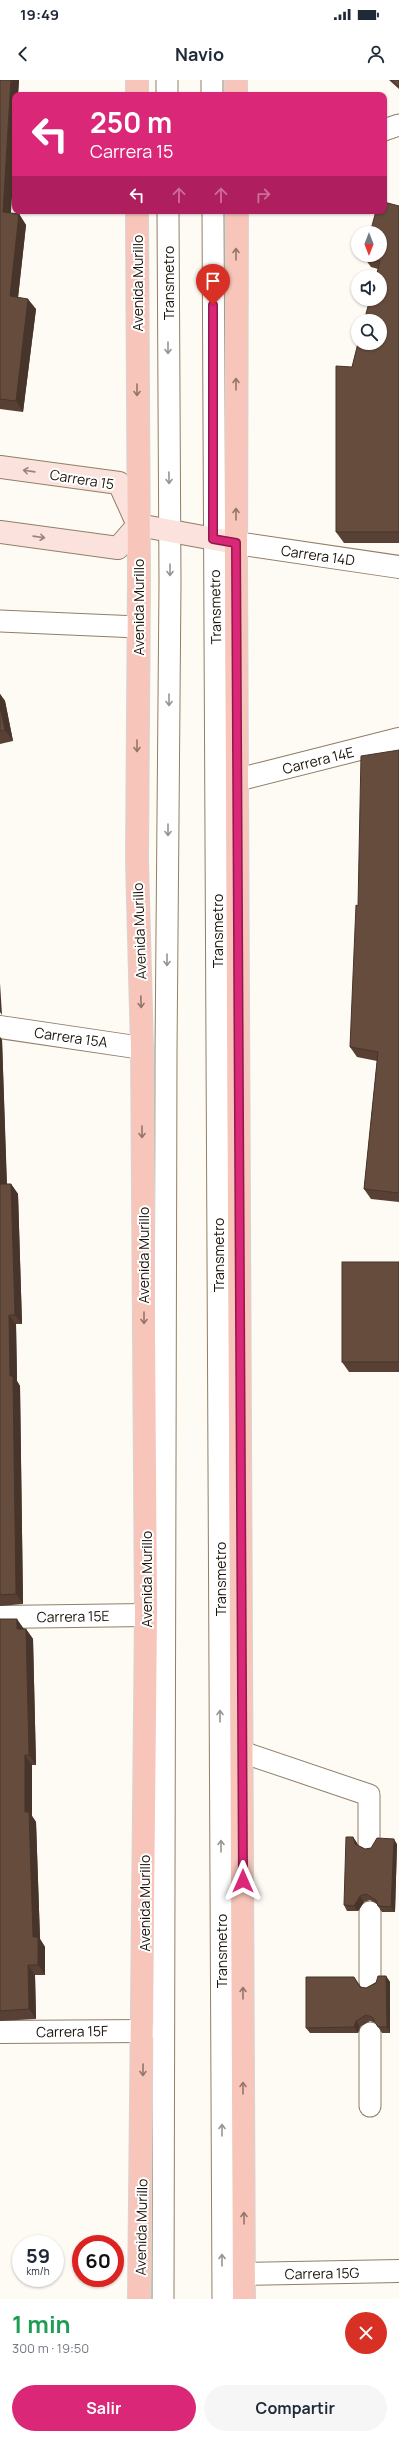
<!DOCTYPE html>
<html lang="es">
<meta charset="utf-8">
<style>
body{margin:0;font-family:Manrope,sans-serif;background:#f6f6f7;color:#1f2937;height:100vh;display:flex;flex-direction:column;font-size:15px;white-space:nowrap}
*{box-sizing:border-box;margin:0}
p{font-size:13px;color:#747a83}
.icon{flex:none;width:22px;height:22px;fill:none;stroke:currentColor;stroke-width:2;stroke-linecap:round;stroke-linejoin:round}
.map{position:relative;height:2219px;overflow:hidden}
.panel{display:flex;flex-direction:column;background:#fff;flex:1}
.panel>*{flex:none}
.banner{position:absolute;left:12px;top:12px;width:375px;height:122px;border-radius:8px;box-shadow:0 1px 3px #0004;background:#db2777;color:#fff;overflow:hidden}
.needle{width:26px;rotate:180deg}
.fabs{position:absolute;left:351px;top:146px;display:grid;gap:8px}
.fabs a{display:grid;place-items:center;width:36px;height:36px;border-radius:50%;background:#fff;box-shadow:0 1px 3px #0004;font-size:20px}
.speed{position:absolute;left:12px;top:2155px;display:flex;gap:8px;font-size:20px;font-weight:700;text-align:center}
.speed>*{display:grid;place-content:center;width:52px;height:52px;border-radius:50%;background:#fff;box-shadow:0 1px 3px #0004;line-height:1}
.speed small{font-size:10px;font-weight:400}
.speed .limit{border:6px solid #d22;background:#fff;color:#111}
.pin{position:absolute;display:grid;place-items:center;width:34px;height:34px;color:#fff;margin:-41px -17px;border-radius:50% 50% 50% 0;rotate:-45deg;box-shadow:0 0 4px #0007}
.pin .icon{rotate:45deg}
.me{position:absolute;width:44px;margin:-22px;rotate:0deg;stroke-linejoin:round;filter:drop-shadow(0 0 3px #0008)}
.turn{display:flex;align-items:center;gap:14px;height:84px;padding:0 12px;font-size:18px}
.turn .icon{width:52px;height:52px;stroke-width:2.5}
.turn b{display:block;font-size:28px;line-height:34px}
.lanes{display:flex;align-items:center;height:38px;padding:0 12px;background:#0003;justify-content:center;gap:20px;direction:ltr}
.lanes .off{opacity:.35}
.round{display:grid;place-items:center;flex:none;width:42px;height:42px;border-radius:21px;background:#f6f6f7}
.summary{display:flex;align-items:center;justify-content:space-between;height:68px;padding:0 12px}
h1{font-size:24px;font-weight:700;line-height:30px;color:#1e9e55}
.primary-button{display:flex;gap:8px;margin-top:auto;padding:8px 12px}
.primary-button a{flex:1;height:46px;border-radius:24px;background:#db2777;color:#fff;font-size:16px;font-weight:700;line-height:46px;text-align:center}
.primary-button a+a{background:#f6f6f7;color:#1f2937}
.status{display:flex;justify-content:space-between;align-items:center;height:28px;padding:0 20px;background:#fff;direction:ltr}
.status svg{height:11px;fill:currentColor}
header{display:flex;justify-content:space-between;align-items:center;height:52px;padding:0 12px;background:#fff;font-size:18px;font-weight:700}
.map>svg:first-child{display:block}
</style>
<div class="status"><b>19:49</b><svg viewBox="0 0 49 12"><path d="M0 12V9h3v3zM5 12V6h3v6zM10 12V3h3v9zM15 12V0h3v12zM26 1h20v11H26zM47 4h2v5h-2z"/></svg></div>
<header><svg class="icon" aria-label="back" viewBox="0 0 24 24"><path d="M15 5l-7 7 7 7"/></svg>Navio<svg class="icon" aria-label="person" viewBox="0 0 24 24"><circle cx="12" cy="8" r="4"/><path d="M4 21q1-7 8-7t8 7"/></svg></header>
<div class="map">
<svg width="399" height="2219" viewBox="0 0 399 2219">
<rect width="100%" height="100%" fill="#fefaf4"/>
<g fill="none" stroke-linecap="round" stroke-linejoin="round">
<defs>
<g id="lane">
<polyline points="167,0 167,15"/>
<polyline points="212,0 212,15"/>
<polyline points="384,50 399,45"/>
<polyline points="213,131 223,2219"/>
<polyline points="0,541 138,547"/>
<polyline points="242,1672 369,1715 369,1763"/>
<polyline points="370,1832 370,1902"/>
<polyline points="370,1953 370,2026"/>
<polyline points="163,2219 166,973 170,503 168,131"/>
</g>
<g id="street">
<polyline points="236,463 399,487"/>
<polyline points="237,700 399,659"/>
<polyline points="0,947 142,968"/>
<polyline points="0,1537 146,1535"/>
<polyline points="0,1952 144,1951"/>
<polyline points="244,2194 399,2191"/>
</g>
<g id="secondary">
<polyline points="0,387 119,403 138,445"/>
<polyline points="138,445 236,463"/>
<polyline points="0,452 118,468 138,445"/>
</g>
<g id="primary">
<polyline points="137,0 137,15"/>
<polyline points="236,15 236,0"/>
<polyline points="137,131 139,498 137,781 142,968 146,1535 139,2219"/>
<polyline points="237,131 236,487 244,2219"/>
</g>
</defs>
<!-- lane casing -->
<use href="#lane" stroke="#917f66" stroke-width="23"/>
<!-- street casing -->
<use href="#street" stroke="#917f66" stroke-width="24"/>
<!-- secondary casing -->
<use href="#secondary" stroke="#917f66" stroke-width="24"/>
<!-- primary casing -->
<use href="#primary" stroke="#d6d5d3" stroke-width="24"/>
<!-- lane -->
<use href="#lane" stroke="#fff" stroke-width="21"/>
<!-- street -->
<use href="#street" stroke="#fff" stroke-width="22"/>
<!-- secondary -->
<use href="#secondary" stroke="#fbe2dc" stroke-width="22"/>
<!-- primary -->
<use href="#primary" stroke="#f7c5ba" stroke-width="22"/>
</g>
<!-- wall -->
<g fill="#584134">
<polygon points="0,0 19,0 18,15 15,15 15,65 11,133 19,134 26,145 18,217 36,229 23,332 0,329"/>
<polygon points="389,0 399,0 399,9"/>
<polygon points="399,126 399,463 344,463 336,452 352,287 378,189 371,187 363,176"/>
<polygon points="0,614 5,621 13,661 0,664"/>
<polygon points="399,670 399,1122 371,1119 364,1109 377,981 357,977 350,967 358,826"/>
<polygon points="0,957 2,960 7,1104 11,1104 18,1114 22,1244 16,1244 17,1301 20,1306 23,1524 0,1526"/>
<polygon points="399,1182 399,1292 349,1292 342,1282"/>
<polygon points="0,1539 24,1549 26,1549 33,1559 36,1685 32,1685 32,1736 36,1742 40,1859 45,1867 45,1895 35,1895 36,1939 0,1941"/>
<polygon points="353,1757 357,1763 358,1765 365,1769 397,1764 395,1832 382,1832 378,1826 377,1824 370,1820 364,1822 358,1831 347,1831 344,1825"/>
<polygon points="386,1896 390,1902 390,1953 382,1953 376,1943 370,1941 360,1947 358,1953 310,1953 306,1948 354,1897 361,1907 366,1908"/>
</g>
<!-- shaded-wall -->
<g fill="#47352b">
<polygon points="11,0 19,0 18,15 15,15 15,65 10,143 3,132"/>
<polygon points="19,134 26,145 17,227 10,216"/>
<polygon points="28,219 36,229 23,332 16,321"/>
<polygon points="0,614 5,621 13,661 5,650 0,626"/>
<polygon points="0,903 2,935 0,932"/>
<polygon points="0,957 2,960 7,1114 0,1104"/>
<polygon points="11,1104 18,1114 22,1244 15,1235"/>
<polygon points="9,1235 16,1244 17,1301 20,1306 23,1524 16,1514 10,1296"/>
<polygon points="17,1539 24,1549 17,1549"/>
<polygon points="26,1549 33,1559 36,1685 29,1675"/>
<polygon points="25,1675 32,1685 32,1736 36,1742 40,1859 45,1867 45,1895 38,1885 33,1857 25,1732"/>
<polygon points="353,1757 357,1763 359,1769 355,1764"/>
<polygon points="394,1759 397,1764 395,1832 391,1827"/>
<polygon points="360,1816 364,1822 358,1831 354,1826"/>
<polygon points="28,1885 35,1895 36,1939 29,1929"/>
<polygon points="386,1896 390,1902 390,1953 387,1947"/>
<polygon points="356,1941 360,1947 358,1953 354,1947"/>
</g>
<!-- building -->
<g fill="#664c3d" stroke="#47352b">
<polygon points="0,0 11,0 3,132 19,134 10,216 28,219 16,321 0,319"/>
<polygon points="391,0 399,0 399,7"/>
<polygon points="384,122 399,126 399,452 336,452 336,286 352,287 358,263 380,263 380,241 364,241 370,219 380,219 380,197 376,197 380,181 363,176 364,175 380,175 380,153 370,153 376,131 384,131"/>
<polygon points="0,626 5,650 0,651"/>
<polygon points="399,670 399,1113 364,1109 378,972 350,967 356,825 358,826 361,676"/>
<polygon points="0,1098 0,1104 11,1104 15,1235 9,1235 10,1296 13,1296 16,1514 0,1515"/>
<rect x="342" y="1182" width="57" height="100"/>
<polygon points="0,1539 17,1539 17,1549 26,1549 29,1675 25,1675 25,1732 29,1732 33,1857 38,1857 38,1885 28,1885 29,1929 0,1931"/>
<polygon points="346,1757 353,1757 355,1764 365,1769 371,1768 377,1758 394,1759 391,1827 378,1826 376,1820 366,1814 360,1816 354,1826 344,1825"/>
<polygon points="378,1896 386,1896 387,1947 378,1947 372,1937 366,1935 356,1941 354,1947 306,1948 306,1897 354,1897 360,1907 366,1908 376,1903"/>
</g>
<!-- one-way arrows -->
<defs><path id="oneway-shaft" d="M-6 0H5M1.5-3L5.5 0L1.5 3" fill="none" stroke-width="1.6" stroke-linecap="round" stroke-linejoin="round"/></defs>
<g stroke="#94756a">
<use href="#oneway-shaft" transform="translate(236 174) rotate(-90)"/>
<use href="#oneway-shaft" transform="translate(236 304) rotate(-90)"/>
<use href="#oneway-shaft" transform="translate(137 310) rotate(90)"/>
<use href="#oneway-shaft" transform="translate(236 434) rotate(-90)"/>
<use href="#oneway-shaft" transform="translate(137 666) rotate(90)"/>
<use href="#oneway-shaft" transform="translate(141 922) rotate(88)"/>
<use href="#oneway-shaft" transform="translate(142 1052) rotate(90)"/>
<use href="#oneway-shaft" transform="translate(144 1238) rotate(90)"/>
<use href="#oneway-shaft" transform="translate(243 1913) rotate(-90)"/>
<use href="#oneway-shaft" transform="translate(143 1990) rotate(91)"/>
<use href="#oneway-shaft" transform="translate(243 2008) rotate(-90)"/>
<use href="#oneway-shaft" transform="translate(244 2138) rotate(-91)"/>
</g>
<g stroke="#989590">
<use href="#oneway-shaft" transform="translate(168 268) rotate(90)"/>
<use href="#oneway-shaft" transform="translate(169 398) rotate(89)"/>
<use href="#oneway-shaft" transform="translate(170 490) rotate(90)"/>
<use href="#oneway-shaft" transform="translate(169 620) rotate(90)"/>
<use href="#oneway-shaft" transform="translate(168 750) rotate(90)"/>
<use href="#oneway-shaft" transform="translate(167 880) rotate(90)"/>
<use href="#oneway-shaft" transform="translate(220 1636) rotate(-90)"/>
<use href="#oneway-shaft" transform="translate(221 1766) rotate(-90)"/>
<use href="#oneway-shaft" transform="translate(222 2050) rotate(-90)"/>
<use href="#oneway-shaft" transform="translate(222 2180) rotate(-90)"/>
</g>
<g stroke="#96857d">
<use href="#oneway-shaft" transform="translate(29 391) rotate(-172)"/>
<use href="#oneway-shaft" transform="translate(39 457) rotate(8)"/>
</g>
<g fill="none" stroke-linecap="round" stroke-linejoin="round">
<defs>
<polyline id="route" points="213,225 213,459 236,463 243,1801"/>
</defs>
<!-- route casing -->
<use href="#route" stroke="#8e194d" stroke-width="10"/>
<!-- route -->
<use href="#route" stroke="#db2777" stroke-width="7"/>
</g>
<g text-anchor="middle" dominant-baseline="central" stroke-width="4" stroke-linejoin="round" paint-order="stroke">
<!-- street labels -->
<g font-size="14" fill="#1a1309" stroke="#fff">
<text transform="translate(137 203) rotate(-90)">Avenida Murillo</text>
<text transform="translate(168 203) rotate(-90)">Transmetro</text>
<text transform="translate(82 399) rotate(9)">Carrera 15</text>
<text transform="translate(318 475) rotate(8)">Carrera 14D</text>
<text transform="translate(138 527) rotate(-90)">Avenida Murillo</text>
<text transform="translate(215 527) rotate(-91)">Transmetro</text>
<text transform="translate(318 680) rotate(-14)">Carrera 14E</text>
<text transform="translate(139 851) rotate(-92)">Avenida Murillo</text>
<text transform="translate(217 851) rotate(-90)">Transmetro</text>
<text transform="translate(71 957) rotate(8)">Carrera 15A</text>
<text transform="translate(143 1175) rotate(-90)">Avenida Murillo</text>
<text transform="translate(218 1175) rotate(-90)">Transmetro</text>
<text transform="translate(146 1499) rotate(-90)">Avenida Murillo</text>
<text transform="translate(220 1499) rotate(-90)">Transmetro</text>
<text transform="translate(73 1536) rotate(-1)">Carrera 15E</text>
<text transform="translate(144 1823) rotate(-90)">Avenida Murillo</text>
<text transform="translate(221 1871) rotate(-90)">Transmetro</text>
<text transform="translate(72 1951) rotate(-1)">Carrera 15F</text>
<text transform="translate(141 2147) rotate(-89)">Avenida Murillo</text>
<text transform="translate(322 2193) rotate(-1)">Carrera 15G</text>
</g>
</g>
</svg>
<div class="fabs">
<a><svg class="needle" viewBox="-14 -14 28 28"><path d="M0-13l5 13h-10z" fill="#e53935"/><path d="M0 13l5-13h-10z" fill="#747a83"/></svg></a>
<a><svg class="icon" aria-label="sound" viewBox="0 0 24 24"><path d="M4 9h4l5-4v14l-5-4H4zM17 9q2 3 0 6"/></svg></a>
<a><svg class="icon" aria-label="search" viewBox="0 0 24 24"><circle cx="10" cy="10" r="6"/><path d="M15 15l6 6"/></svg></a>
</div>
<div class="speed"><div>59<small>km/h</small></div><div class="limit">60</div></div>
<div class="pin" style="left:213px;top:225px;background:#d93025"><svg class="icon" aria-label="arrive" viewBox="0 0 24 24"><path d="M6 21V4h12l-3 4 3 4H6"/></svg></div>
<svg class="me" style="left:243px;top:1801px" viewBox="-20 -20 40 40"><path d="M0-17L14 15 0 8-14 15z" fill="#db2777" stroke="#fff" stroke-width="4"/></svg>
<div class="banner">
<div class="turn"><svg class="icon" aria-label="left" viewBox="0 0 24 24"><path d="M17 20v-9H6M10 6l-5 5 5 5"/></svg><div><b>250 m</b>Carrera 15</div></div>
<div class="lanes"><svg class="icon" aria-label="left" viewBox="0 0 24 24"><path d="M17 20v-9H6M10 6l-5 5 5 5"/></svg><svg class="icon off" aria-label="ahead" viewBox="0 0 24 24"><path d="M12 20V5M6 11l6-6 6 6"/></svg><svg class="icon off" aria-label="ahead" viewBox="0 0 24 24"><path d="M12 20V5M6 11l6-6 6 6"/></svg><svg class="icon off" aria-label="right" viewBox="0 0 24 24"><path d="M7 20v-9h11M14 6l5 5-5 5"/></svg></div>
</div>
</div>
<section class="panel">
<div class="summary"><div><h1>1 min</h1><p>300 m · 19:50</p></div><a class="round" style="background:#d93025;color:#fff"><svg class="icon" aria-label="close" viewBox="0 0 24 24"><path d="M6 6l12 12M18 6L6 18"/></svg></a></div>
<div class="primary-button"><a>Salir</a><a>Compartir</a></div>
</section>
